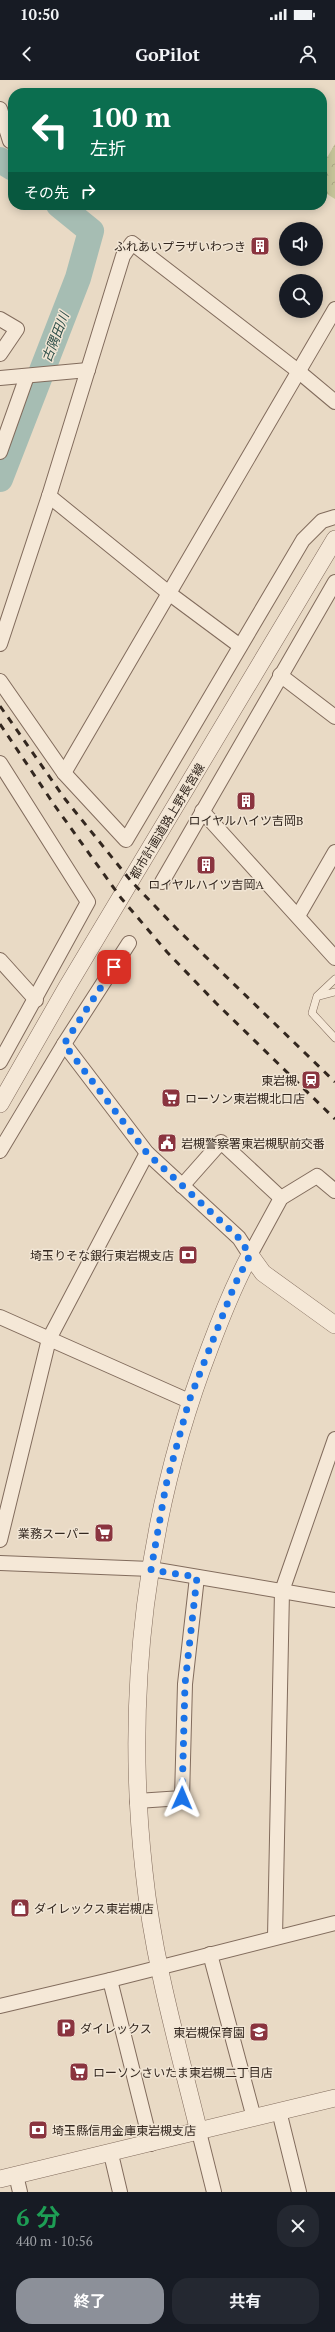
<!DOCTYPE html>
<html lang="ja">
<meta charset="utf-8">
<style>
body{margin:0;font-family:"PT Serif","Noto Sans JP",serif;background:#242831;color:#f1f3f6;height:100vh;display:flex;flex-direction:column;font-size:15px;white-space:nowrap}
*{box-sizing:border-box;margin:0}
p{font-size:13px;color:#9ea1a6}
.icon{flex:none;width:22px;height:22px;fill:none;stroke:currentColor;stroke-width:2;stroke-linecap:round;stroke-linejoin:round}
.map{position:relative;height:2112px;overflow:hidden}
.drawer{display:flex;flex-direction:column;background:#171b24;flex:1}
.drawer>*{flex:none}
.top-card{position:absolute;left:8px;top:8px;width:319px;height:122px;border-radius:16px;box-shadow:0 2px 10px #0003;background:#0b6e4f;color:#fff;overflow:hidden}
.buttons{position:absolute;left:279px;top:142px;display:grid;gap:8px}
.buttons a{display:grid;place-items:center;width:44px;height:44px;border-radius:50%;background:#171b24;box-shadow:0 2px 10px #0003;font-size:20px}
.pin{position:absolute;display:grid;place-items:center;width:34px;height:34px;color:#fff;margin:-17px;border-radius:8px;box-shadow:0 2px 6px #0006}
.me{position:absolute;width:44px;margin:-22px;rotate:1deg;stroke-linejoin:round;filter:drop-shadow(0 0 3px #0008)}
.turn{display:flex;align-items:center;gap:14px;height:84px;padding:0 16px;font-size:18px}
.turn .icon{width:52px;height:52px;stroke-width:2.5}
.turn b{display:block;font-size:28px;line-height:34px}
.then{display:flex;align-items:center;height:38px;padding:0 16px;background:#0003;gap:8px;font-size:15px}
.round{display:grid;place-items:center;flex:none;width:42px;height:42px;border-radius:16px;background:#242831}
.headline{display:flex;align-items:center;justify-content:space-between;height:68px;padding:0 16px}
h1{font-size:24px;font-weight:700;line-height:30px;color:#1e9e55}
.primary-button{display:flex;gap:8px;margin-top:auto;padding:8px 16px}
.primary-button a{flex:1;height:46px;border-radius:16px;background:#8c9099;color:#fff;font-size:16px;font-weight:700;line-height:46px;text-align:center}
.primary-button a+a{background:#242831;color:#f1f3f6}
.status{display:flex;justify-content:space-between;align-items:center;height:28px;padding:0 20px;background:#171b24;direction:ltr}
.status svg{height:11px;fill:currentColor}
header{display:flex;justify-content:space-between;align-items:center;height:52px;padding:0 16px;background:#171b24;font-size:18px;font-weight:700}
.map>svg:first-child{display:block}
</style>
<div class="status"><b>10:50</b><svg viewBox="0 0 49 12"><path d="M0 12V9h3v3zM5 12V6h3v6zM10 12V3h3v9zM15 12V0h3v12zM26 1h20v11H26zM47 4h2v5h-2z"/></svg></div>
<header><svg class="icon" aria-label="back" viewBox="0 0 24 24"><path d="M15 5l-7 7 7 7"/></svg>GoPilot<svg class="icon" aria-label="person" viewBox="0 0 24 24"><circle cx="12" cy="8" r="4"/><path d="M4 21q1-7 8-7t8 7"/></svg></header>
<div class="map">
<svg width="335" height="2112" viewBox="0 0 335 2112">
<defs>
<pattern id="park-crowns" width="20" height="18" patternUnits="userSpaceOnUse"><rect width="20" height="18" fill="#c6c59a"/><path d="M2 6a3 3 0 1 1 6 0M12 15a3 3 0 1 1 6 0" fill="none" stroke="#aba984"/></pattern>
</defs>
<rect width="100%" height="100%" fill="#e9dac5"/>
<!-- park -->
<polygon fill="url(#park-crowns)" points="335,64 335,119 322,111 322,86"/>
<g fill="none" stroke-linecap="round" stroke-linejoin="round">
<!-- river -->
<g stroke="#a6bdb3" stroke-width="26">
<polyline points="0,80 13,88"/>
<polyline points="0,399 78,198 91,151 59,125"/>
</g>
<defs>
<g id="service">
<polyline points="335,899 317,916 312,933 335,958"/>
<polyline points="319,916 335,912"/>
</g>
<g id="minor">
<polyline points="0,29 10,61"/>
<polyline points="0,239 17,249 0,274"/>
<polyline points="0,298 88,290"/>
<polyline points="0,372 27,296"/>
<polyline points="49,416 170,514 240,566"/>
<polyline points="0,564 49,416 123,176 132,163 298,291 335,322"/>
<polyline points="280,595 335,637"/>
<polyline points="0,601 64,693 126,760 303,460 322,441 335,437"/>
<polyline points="0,683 88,822 0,982"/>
<polyline points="64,693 335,229"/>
<polyline points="202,731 335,878"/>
<polyline points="162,802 335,502"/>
<polyline points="298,836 335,772"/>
<polyline points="0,880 36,920"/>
<polyline points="64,964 147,1073 239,1158 250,1175 281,1118 317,1096 335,1111"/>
<polyline points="0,1071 64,964 129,863"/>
<polyline points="182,1106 221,1062 281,1118"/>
<polyline points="0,1237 189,1321"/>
<polyline points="0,1460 49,1259 147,1073"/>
<polyline points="0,1483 151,1489 335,1520"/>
<polyline points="137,1721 182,1718 185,1604 197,1497"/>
<polyline points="275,1857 282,1511 335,1359"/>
<polyline points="210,1874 254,2038"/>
<polyline points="110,1900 151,2064"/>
<polyline points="0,1926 110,1900 335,1843"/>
<polyline points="279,2031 299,2112"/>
<polyline points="199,2052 214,2112"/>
<polyline points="111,2074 120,2112"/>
<polyline points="16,2095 20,2112"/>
</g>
<g id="tertiary">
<polyline points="0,1024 67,907 335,459"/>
<path d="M199 2052C178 1966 153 1880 144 1791 124 1614 146 1433 210 1267 222 1235 234 1205 250 1175L263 1193 335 1245"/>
<polyline points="0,2099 335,2018"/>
</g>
</defs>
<!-- service casing -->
<use href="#service" stroke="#826c5d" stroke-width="8"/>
<!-- minor casing -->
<use href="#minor" stroke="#826c5d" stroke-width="16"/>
<!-- tertiary casing -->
<use href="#tertiary" stroke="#826c5d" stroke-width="18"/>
<!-- service -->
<use href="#service" stroke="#f5e8d7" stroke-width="7"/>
<!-- minor -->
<use href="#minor" stroke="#f5e8d7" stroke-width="14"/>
<!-- tertiary -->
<use href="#tertiary" stroke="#f5e8d7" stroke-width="17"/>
<!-- rail -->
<g stroke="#33271f" stroke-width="3" stroke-dasharray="7 7" stroke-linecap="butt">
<polyline points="0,626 65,719 131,801 176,848 335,1002"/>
<polyline points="0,644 55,726 121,818 167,872 216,923 335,1039"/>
</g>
</g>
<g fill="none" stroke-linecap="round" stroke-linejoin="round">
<!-- route -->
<polyline stroke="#1a73e8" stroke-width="7" stroke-dasharray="0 12.6" points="114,887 64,964 147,1073 239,1158 250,1175 235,1204 189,1321 166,1405 151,1490 197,1497 185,1604 182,1718"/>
</g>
<!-- icons -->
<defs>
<symbol id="building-square" viewBox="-11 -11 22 22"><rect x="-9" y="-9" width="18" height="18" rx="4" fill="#8a343f" stroke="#f1e5d4"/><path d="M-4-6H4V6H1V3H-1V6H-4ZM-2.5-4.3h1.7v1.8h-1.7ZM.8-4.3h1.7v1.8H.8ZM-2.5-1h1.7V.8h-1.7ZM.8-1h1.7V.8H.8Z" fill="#fff"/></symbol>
<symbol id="station-square" viewBox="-11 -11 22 22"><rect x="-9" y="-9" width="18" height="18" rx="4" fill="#8a343f" stroke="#f1e5d4"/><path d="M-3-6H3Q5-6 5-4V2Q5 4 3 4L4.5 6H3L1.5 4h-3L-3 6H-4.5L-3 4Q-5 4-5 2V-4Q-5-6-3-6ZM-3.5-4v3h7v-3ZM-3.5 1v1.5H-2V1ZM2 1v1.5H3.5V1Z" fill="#fff"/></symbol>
<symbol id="supermarket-square" viewBox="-11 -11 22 22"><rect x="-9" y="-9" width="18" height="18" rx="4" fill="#8a343f" stroke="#f1e5d4"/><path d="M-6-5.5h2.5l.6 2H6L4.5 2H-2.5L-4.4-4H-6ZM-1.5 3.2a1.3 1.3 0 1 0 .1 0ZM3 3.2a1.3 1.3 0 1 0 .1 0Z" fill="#fff"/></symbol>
<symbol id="civic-square" viewBox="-11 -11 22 22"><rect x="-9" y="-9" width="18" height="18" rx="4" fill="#8a343f" stroke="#f1e5d4"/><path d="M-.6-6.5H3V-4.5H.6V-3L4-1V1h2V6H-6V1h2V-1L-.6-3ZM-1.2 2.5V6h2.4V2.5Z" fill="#fff"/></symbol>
<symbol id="bank-square" viewBox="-11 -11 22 22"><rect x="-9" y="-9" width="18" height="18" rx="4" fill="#8a343f" stroke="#f1e5d4"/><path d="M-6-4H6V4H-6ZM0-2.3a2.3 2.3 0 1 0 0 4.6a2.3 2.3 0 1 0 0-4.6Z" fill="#fff"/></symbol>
<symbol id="shop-square" viewBox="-11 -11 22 22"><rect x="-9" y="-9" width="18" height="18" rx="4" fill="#8a343f" stroke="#f1e5d4"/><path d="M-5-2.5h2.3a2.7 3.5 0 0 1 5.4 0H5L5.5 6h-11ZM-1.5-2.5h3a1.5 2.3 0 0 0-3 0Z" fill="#fff"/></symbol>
<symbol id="parking-square" viewBox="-11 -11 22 22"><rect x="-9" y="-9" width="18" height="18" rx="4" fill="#8a343f" stroke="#f1e5d4"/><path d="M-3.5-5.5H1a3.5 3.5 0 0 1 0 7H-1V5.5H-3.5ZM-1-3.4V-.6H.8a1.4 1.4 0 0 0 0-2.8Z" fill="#fff"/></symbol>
<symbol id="school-square" viewBox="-11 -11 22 22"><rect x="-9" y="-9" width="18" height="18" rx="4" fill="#8a343f" stroke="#f1e5d4"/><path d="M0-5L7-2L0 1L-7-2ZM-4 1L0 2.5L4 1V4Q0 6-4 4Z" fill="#fff"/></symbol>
</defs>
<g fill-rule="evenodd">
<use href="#building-square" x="249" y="155" width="22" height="22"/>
<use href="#building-square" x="235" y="710" width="22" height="22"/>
<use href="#building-square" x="195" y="774" width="22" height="22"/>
<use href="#station-square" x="300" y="989" width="22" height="22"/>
<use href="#supermarket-square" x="160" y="1007" width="22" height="22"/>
<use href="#civic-square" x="156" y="1052" width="22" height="22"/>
<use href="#bank-square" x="177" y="1164" width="22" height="22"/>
<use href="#supermarket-square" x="93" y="1442" width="22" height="22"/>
<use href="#shop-square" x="9" y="1817" width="22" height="22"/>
<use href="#parking-square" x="55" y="1937" width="22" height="22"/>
<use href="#school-square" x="248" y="1941" width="22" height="22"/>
<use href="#supermarket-square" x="68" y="1981" width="22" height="22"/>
<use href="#bank-square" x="27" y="2039" width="22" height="22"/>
</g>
<g text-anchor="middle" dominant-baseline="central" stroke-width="3" stroke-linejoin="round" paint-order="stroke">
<!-- poi labels -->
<g font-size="12" fill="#33271f" stroke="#f1e5d4" text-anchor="start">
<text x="246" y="166" text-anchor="end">ふれあいプラザいわつき</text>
<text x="246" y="740" text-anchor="middle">ロイヤルハイツ吉岡B</text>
<text x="206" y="804" text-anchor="middle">ロイヤルハイツ吉岡A</text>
<text x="297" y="1000" text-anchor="end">東岩槻</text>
<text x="185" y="1018">ローソン東岩槻北口店</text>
<text x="181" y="1063">岩槻警察署東岩槻駅前交番</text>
<text x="174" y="1175" text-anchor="end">埼玉りそな銀行東岩槻支店</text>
<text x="90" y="1453" text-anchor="end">業務スーパー</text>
<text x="34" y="1828">ダイレックス東岩槻店</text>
<text x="80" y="1948">ダイレックス</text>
<text x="245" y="1952" text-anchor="end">東岩槻保育園</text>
<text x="93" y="1992">ローソンさいたま東岩槻二丁目店</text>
<text x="52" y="2050">埼玉縣信用金庫東岩槻支店</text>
</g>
<!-- street labels -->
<g font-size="12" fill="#33271f" stroke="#f1e5d4">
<text transform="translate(167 741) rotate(-59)">都市計画道路上野長宮線</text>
</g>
<!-- water labels -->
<g font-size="13" font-style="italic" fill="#30514b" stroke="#f1e5d4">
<text transform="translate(55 257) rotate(-69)">古隅田川</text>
</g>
</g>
</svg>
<div class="buttons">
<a><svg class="icon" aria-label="sound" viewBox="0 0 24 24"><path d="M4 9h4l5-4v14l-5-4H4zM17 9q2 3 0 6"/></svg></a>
<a><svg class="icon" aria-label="search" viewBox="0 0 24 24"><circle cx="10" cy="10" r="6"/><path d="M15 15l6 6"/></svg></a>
</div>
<div class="pin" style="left:114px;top:887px;background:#d93025"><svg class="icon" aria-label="arrive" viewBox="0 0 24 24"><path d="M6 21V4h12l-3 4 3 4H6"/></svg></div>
<svg class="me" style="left:182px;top:1718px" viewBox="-20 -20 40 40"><path d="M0-17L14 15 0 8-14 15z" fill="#1a73e8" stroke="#fff" stroke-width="4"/></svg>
<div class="top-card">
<div class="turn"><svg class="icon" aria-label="left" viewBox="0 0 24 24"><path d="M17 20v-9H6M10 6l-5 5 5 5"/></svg><div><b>100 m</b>左折</div></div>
<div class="then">その先<svg class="icon" aria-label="right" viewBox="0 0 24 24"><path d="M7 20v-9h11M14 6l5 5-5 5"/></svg></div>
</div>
</div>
<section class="drawer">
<div class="headline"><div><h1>6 分</h1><p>440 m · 10:56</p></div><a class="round"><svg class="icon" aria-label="close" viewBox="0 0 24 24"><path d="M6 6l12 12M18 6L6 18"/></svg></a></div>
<div class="primary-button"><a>終了</a><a>共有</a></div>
</section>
